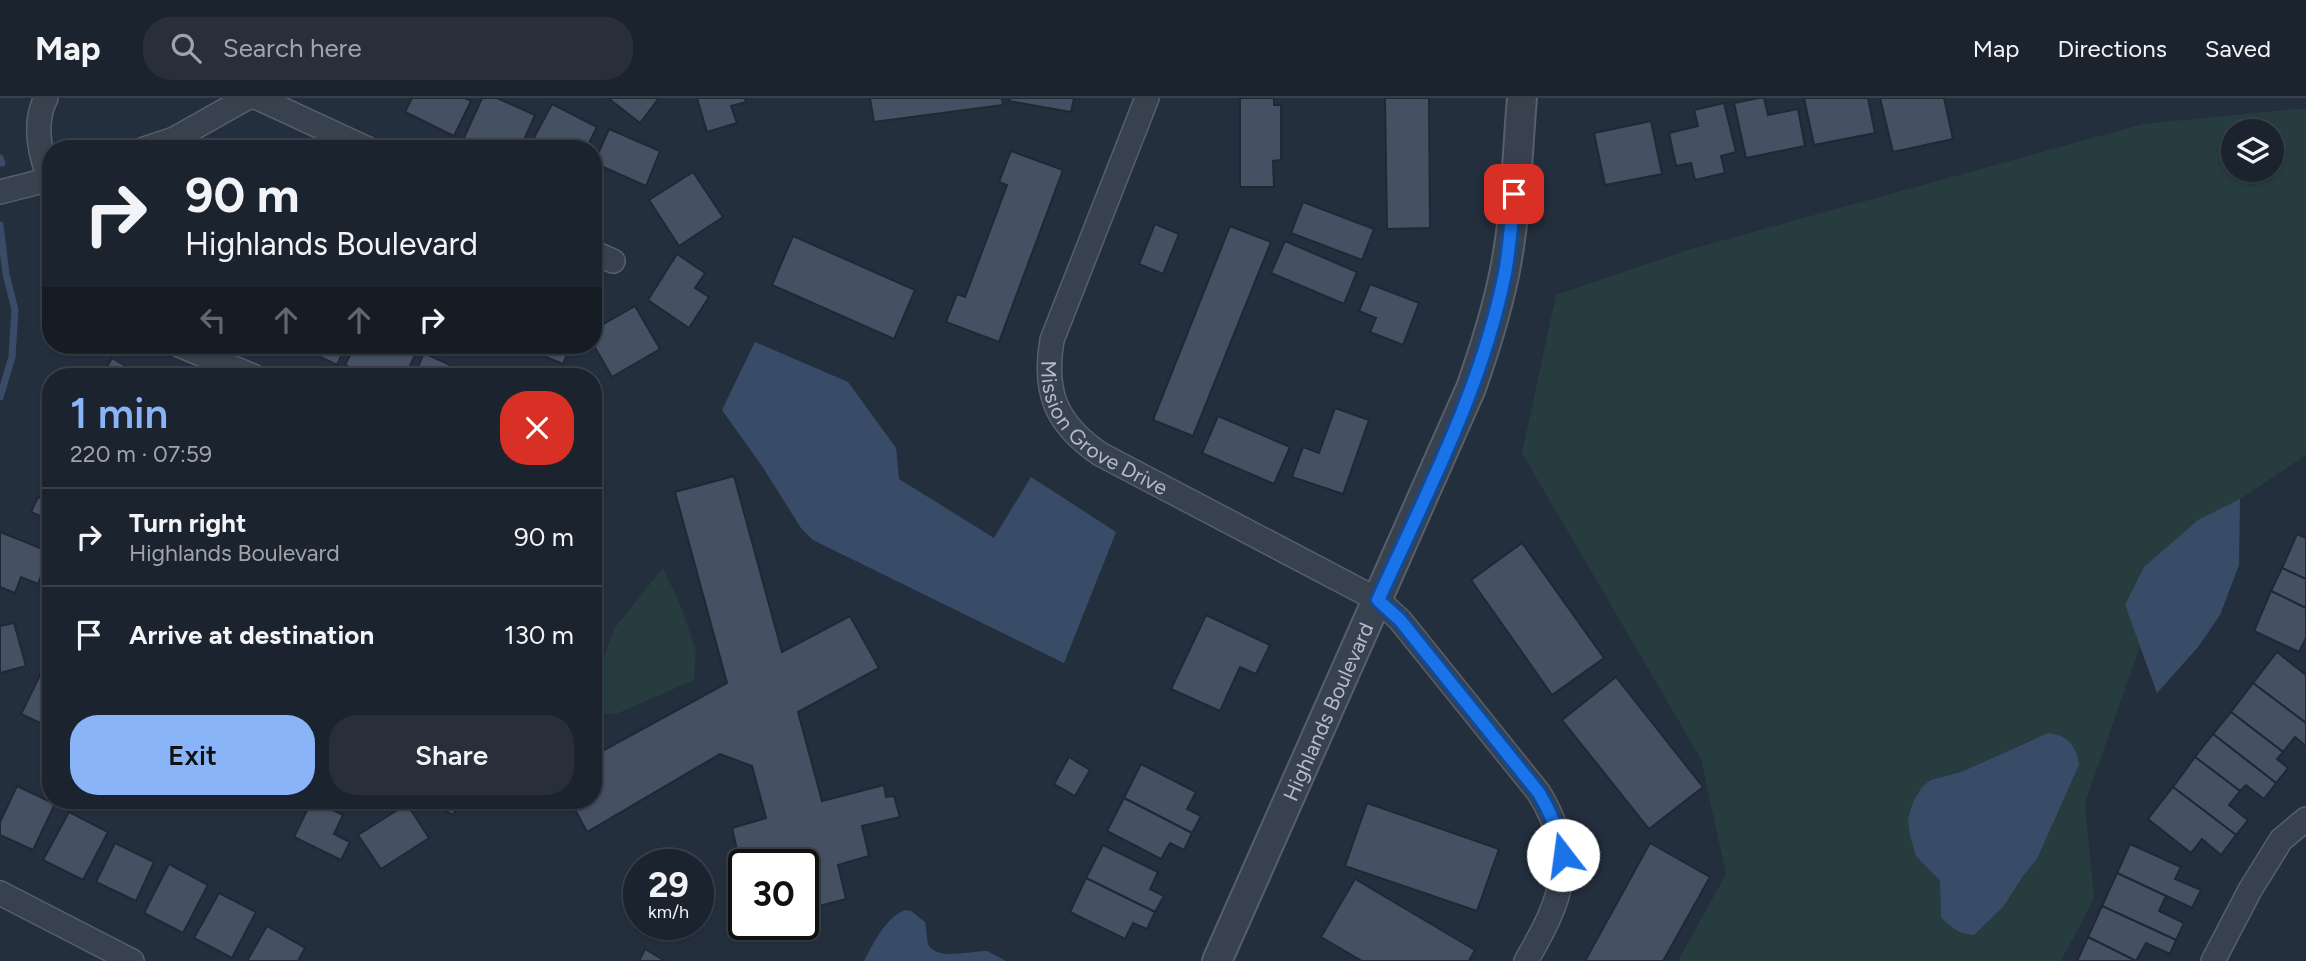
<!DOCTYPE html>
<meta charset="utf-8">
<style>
body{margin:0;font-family:Figtree,sans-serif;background:#282f3a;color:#f1f3f6;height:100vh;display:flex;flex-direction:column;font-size:26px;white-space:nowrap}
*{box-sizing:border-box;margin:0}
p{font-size:23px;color:#a0a4aa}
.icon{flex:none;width:38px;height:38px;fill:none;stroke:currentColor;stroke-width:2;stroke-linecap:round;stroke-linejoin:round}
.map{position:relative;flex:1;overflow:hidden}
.sheet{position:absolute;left:42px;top:270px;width:560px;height:441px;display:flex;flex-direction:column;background:#1b232e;border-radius:28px;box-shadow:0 2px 5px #0004,0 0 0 2px #39404a}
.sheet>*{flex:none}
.banner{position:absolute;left:42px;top:42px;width:560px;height:214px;border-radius:28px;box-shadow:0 2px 5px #0004,0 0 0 2px #39404a;background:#1b232e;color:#f1f3f6;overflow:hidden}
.tools{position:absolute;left:2221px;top:21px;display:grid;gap:14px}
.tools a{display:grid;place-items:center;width:63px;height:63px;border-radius:50%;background:#1b232e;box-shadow:0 2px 5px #0004,0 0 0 2px #39404a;font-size:35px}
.speed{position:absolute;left:623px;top:751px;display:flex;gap:14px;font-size:35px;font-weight:700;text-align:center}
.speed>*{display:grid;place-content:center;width:91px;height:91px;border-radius:50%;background:#1b232e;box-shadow:0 2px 5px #0004,0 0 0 2px #39404a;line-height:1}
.speed small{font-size:18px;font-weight:400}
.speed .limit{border:4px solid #111;border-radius:10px;background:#fff;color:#111}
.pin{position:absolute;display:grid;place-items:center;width:60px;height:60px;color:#fff;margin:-30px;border-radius:14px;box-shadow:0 4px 10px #0006}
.me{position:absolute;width:77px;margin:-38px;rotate:345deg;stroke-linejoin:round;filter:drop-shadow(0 0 5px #0008)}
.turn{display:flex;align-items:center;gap:24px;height:147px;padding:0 28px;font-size:32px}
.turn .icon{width:91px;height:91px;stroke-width:2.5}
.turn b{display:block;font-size:49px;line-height:60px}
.lanes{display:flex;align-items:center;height:66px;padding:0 28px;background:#0003;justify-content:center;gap:35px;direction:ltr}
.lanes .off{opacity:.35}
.round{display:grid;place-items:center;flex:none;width:74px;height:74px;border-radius:28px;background:#282f3a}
.overview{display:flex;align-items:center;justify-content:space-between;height:119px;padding:0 28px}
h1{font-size:42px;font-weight:600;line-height:52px;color:#8ab4f8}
.primary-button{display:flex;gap:14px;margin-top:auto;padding:14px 28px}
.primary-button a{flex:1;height:80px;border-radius:28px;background:#8ab4f8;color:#111;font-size:28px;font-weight:600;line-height:80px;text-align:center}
.primary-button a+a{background:#282f3a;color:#f1f3f6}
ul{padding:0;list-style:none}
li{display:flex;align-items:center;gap:21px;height:98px;padding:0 28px;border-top:2px solid #39404a}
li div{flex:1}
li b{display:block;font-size:26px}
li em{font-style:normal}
header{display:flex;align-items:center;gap:42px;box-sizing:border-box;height:98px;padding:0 35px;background:#1b232e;border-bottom:2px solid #39404a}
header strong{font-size:33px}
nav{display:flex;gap:38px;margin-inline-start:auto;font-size:24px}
.search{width:490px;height:63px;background:#282f3a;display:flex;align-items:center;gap:18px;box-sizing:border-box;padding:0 24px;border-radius:28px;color:#a0a4aa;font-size:26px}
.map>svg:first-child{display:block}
</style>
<header>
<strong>Map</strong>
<div class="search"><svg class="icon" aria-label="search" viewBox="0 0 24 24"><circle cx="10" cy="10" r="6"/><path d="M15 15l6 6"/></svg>Search here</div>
<nav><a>Map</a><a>Directions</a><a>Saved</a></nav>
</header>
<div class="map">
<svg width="2306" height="863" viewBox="0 0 2306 863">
<rect width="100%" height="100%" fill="#242f3e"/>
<!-- green -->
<g fill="#263c3f" fill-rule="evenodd">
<path d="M2295 11H2306V357L2240 401 2198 423 2144 469 2125 507 2140 548 2085 705 2094 801 2061 863H1678L1726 776 1701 661 1522 355 1556 197 1688 152 2143 26ZM2233 33H2272V72H2233ZM2033 641 2079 667 2037 761 2023 778 2004 808 1974 837 1941 819 1940 783 1916 758 1908 720 1932 682 1961 674Z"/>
<polygon points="663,470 681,509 696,553 694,582 616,616 593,614 593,592 614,531"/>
</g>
<!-- water -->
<g fill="#394c67">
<polygon points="755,244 848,284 896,350 899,381 994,440 1031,379 1116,434 1064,565 813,442 801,430 762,368 722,312"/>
<polygon points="2240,401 2239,467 2220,517 2198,549 2157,595 2125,507 2144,469 2198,422"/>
<path d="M2048 635C2067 637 2077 648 2079 667L2037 761 2023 778 2004 808 1974 837C1958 836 1951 829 1941 819L1940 783 1916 758 1910 737 1908 720 1913 704 1922 689 1931 682 1961 674Z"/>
<path d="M905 812 911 813 925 824C927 832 926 839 928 846 935 863 970 853 987 853L1006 863H864C874 845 885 820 905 812Z"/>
</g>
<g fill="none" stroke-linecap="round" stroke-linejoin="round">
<!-- stream -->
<g stroke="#394c67" stroke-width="7">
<polyline points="0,60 2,65"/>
<polyline points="0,299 12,259 15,212 6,176 0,127"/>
</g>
</g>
<!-- building -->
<g fill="#455162" stroke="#1f2835" stroke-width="2">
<polygon points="412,0 465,0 471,3 454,38 405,14"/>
<polygon points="482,0 497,0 535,17 521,49 504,41 500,51 484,51 463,42"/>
<polygon points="608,0 659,0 640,25"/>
<polygon points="697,0 745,0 746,4 731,8 737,25 707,34"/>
<polygon points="870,0 1002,0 1003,7 874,24"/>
<polygon points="1010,0 1074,0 1071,14 1009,3"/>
<polygon points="1240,0 1274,0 1274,7 1281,7 1281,62 1273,63 1274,89 1240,89"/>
<polygon points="1385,0 1429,0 1430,130 1387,131"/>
<polygon points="1759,0 1764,0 1768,17 1798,11 1805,48 1746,60 1734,5"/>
<polygon points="1804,0 1868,0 1875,35 1814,47"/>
<polygon points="1880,0 1944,0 1953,41 1893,54"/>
<polygon points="1724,5 1736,54 1721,58 1725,75 1695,82 1691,65 1676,68 1669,35 1698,28 1694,12"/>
<polygon points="552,6 597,29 586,51 528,51"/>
<polygon points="1651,23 1662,76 1605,87 1594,35"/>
<polygon points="609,31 660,53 646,88 594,65"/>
<polygon points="1011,53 1063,72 999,244 946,224 957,196 965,199 1007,87 999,84"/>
<polygon points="693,74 723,119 679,148 649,102"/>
<polygon points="1303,104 1374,131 1362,162 1291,135"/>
<polygon points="1155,126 1179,136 1163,176 1139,166"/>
<polygon points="1230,128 1271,144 1193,338 1153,322"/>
<polygon points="793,138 915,192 894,241 772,187"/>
<polygon points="1285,143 1357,174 1344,206 1271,175"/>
<polygon points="677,156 705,175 695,190 709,199 689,230 648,202"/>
<polygon points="1370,186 1419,205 1403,247 1370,234 1376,220 1359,213"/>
<polygon points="635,208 660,251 612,279 593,246 593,232"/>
<polygon points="295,247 346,247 337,267"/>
<polygon points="355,247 420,247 405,278 368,278 345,267"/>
<polygon points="517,247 571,247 563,266"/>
<polygon points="424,255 474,278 414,278"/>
<polygon points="112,260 139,276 138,278 102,278"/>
<polygon points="1335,310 1369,322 1343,396 1292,379 1303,349 1319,355"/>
<polygon points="1218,318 1290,349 1274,386 1202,355"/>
<polygon points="734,378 782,554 850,518 879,570 798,614 822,703 884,687 886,699 894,698 900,719 862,728 869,758 838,767 846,801 819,808 811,777 803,779 803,766 775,766 773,761 744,766 741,769 732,730 766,720 752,668 720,656 587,734 570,702 593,702 593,658 727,585 675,394"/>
<polygon points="38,399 51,404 51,440 41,436 47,421 31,414"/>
<polygon points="0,434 50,454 38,486 21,479 15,495 0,489"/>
<polygon points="2297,436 2306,440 2306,481 2282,470"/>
<polygon points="1522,445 1604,560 1552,597 1471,482"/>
<polygon points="2282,470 2306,481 2306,510 2271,493"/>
<polygon points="2271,493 2306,510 2306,540 2299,554 2254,533"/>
<polygon points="1206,517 1270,547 1256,576 1240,569 1220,613 1171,591"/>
<polygon points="14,525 26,568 0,575 0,528"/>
<polygon points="2277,554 2306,577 2306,625 2253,585"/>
<polygon points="45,567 51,570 51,630 21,616"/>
<polygon points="1616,579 1703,689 1649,731 1562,622"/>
<polygon points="2253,585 2306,625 2306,648 2295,639 2283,654 2231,614"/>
<polygon points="2231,614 2283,654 2277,661 2288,670 2276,685 2213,636"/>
<polygon points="2213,636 2276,685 2264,701 2246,687 2240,693 2195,659"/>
<polygon points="1069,659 1090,672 1075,698 1054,686"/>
<polygon points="2195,659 2240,693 2229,707 2248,722 2236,737 2173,689"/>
<polygon points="1141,666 1196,694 1187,711 1201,718 1192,735 1124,700"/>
<polygon points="17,688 55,706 33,752 0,737 0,724"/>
<polygon points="2173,689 2236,737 2221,757 2202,741 2191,755 2148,721"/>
<polygon points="1124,700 1192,735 1184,752 1170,745 1161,761 1107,733"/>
<polygon points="312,702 343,717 334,736 350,744 341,762 294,739"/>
<polygon points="424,702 461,702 453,717"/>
<polygon points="1367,705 1499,751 1477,813 1345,768"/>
<polygon points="407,706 429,740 381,771 358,737"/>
<polygon points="69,714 108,734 83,782 43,762"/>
<polygon points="115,745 154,764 136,803 96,784"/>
<polygon points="1650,745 1710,779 1663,863 1585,863"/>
<polygon points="2130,746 2181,769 2175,781 2201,792 2192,810 2117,775"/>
<polygon points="1103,747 1158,774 1150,791 1164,798 1155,814 1086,780"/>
<polygon points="169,766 208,787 183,835 144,815"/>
<polygon points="2117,775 2166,798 2159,813 2184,825 2176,842 2102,808"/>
<polygon points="1086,780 1155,814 1147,831 1133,825 1125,841 1070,814"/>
<polygon points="1355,781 1475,852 1469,863 1362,863 1321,839"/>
<polygon points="219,795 256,814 232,860 194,840"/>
<polygon points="2102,808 2176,842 2170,856 2146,845 2136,863 2088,839"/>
<polygon points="267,828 305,850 298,863 247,863"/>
<polygon points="2088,839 2136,863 2077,863"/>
<polygon points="645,851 665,863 639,863"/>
</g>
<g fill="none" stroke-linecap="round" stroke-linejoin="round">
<defs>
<g id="minor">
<path d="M46 0C32 27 41 59 51 86"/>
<polyline points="258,0 368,51"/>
<path id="s1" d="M1147 0 1052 242C1043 294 1056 326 1100 356L1378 502 1400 522 1539 695C1579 761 1562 801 1526 863"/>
<polyline points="144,51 174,41 247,0"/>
<polyline points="0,94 51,81"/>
<polyline points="593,154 613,163"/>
<polyline points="179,247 253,278"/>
<polyline points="0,795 132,863"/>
<polyline points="2213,863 2250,792 2281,742 2306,721"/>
</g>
<g id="tertiary">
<path id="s2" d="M1217 863 1471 290C1484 253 1496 215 1504 177 1516 119 1517 58 1522 0"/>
</g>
</defs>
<!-- minor casing -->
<use href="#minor" stroke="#565f6c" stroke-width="26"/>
<!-- tertiary casing -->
<use href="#tertiary" stroke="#565f6c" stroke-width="32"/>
<!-- minor -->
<use href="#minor" stroke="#38414e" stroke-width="23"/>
<!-- tertiary -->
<use href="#tertiary" stroke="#38414e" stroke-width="28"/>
</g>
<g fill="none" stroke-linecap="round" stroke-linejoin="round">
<defs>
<path id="route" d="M1514 96C1511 123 1510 149 1505 175 1482 290 1426 396 1378 502L1400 522 1539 695C1551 715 1559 734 1563 757"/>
</defs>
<!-- route casing -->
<use href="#route" stroke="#114b97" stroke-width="18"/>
<!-- route -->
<use href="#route" stroke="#1a73e8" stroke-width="12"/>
</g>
<g text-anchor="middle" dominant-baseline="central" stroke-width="6" stroke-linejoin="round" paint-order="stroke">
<!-- street labels -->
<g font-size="21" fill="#b4bcc9" stroke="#1d2633">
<text stroke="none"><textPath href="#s1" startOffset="374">Mission Grove Drive</textPath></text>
<text stroke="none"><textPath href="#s2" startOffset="273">Highlands Boulevard</textPath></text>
</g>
</g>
</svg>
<div class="tools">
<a><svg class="icon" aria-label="layers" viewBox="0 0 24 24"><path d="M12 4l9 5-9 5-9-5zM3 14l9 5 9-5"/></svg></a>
</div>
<div class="speed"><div>29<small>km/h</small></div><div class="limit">30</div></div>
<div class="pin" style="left:1514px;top:96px;background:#d93025"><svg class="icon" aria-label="arrive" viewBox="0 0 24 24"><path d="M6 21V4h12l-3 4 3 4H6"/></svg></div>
<svg class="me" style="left:1563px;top:757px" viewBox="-20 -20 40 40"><circle r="19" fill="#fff"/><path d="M0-13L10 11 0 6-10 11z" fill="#1a73e8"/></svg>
<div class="banner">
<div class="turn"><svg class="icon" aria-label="right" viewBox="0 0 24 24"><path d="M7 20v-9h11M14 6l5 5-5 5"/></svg><div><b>90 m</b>Highlands Boulevard</div></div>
<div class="lanes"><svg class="icon off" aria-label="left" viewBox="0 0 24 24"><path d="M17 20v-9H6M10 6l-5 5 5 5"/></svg><svg class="icon off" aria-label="ahead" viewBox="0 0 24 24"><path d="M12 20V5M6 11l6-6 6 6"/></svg><svg class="icon off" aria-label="ahead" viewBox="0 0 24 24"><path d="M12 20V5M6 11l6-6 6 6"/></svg><svg class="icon" aria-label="right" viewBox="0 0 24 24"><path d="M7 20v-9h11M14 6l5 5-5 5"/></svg></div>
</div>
<section class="sheet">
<div class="overview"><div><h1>1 min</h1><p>220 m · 07:59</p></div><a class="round" style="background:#d93025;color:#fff"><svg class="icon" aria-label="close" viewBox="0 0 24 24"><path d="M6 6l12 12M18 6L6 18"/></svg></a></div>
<ul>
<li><svg class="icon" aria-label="right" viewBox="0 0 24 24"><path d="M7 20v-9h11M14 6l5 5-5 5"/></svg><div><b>Turn right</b><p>Highlands Boulevard</p></div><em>90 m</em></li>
<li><svg class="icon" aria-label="arrive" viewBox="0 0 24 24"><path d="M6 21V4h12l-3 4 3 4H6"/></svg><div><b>Arrive at destination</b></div><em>130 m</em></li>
</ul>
<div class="primary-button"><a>Exit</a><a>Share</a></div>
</section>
</div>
